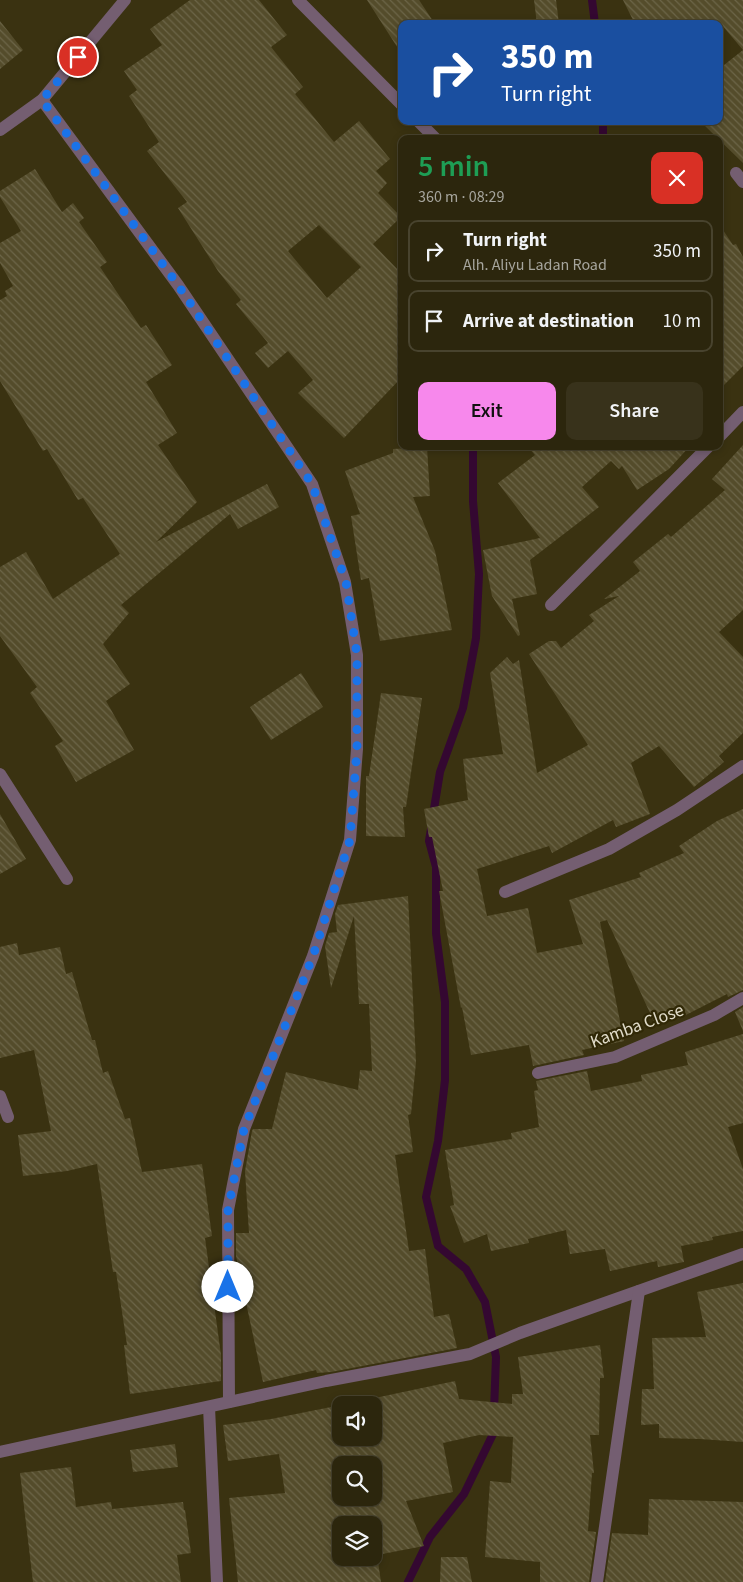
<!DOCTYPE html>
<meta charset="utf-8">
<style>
body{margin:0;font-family:"Source Sans 3",sans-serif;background:#38321b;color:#f1f3f6;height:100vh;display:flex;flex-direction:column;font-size:19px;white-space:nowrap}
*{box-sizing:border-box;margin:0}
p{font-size:16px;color:#a6a59d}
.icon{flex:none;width:28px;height:28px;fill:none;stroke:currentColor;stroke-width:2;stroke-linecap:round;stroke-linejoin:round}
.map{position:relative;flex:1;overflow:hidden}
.sheet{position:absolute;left:398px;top:135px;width:325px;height:315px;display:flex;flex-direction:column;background:#2c260d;border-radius:10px;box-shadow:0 2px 8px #0003,0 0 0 1px #48432e}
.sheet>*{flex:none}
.banner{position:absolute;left:398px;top:20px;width:325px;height:105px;border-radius:10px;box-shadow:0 2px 8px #0003,0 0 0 1px #48432e;background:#1a4fa0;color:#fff;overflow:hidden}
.tools{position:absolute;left:332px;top:1396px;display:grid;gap:10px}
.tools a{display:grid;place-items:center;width:50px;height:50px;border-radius:10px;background:#2c260d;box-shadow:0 2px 8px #0003,0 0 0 1px #48432e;font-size:25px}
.pin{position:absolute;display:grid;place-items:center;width:42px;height:42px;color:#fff;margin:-21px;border:2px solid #fff;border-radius:50%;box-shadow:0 1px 5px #0007}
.me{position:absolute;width:55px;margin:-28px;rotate:0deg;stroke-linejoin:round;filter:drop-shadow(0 0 4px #0008)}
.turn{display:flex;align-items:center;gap:18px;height:105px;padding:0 20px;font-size:22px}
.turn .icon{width:65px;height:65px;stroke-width:2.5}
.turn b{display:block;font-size:35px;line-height:42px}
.round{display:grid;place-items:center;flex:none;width:52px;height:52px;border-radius:10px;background:#38321b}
.head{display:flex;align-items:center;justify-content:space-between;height:85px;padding:0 20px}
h1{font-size:30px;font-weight:600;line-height:38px;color:#1e9e55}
.button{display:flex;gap:10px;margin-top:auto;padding:10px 20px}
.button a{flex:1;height:58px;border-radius:10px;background:#f788ec;color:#111;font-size:20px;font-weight:600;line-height:58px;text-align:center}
.button a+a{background:#38321b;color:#f1f3f6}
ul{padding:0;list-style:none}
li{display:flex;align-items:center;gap:15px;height:62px;margin:0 10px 8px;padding:0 10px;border:2px solid #48432e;border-radius:10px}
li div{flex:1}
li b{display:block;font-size:19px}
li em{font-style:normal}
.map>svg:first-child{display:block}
</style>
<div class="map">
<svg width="743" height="1582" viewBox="0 0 743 1582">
<defs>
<pattern id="building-back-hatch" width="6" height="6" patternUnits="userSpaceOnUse" patternTransform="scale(1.25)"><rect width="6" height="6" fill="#544c2b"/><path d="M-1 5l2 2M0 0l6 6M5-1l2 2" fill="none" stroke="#6c6548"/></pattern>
</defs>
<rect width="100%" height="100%" fill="#3a3211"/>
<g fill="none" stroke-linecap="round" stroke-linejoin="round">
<!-- stream -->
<g stroke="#340831" stroke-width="8">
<polyline points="592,0 595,24"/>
<polyline points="603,139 603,121"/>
<polyline points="433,815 440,772 463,708 476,638 479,574 473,501 473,446"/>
<polyline points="431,829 429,841 436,867 436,933 445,1002 445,1080 438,1141 426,1197 438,1246 466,1269 485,1302 496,1357 494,1411"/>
<polyline points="408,1582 430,1537 464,1494 494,1432 494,1428"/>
</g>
</g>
<!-- building -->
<g fill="url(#building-back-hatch)" fill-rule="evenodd">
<path d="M190 0H259L287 35 271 47 303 87 295 94 334 142 359 121 390 159 376 171 387 183 378 193 401 217 373 244 401 273V378L344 438 298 393 313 380 288 351 268 368 255 353 268 343 236 304 241 300 218 271 178 208 187 202 147 151 159 142 129 96 137 90 124 71 162 45 150 29ZM319 225 361 267 327 298 288 251Z"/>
<polygon points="367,0 419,0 435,24 401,24 401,53"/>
<polygon points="534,0 556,0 559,24 537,24"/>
<polygon points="623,0 743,0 743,50 721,24 635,24"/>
<polygon points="0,21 23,50 0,69"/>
<polygon points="743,50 743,163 700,121 719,121 719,69"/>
<polygon points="35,169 62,212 73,203 84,218 79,222 107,262 100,267 141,328 146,325 172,365 146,382 177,433 158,445 197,502 156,542 267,484 279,507 238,529 230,514 121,605 129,613 103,644 130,684 106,701 134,750 76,782 55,746 63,741 30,693 37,687 0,636 0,567 26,552 53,599 120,554 83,498 78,500 47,449 43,451 0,381 0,300 7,296 5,291 13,286 0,263 0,243 21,231 0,197 0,191"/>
<polygon points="719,224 733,245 736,244 743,257 743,366 719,390"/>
<polygon points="743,445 743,610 719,632 743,657 743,733 719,756 724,762 694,787 659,746 631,763 650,814 616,827 613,820 552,853 549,846 477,869 487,916 528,908 537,953 583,944 569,900 641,877 639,873 684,853 679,846 717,821 743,809 743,990 728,997 727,994 678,1019 677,1016 656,1026 607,920 600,922 624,1041 582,1050 584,1055 533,1066 529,1045 471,1055 462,1007 461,1008 439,891 443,891 432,837 429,837 424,809 468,800 463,759 503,754 490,673 507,657 513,664 519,660 537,773 588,745 529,654 549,641 556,641 561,648 594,621 589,615 619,596 604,599 640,571 633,562 668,534 671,537 725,490 712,479"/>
<polygon points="527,446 690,446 669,469 637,490 622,466 619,469 611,461 582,487 599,507 530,560 537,594 512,599 520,635 518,636 492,596 483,550 540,538 498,483 535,455"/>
<polygon points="427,447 430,496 413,497 435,551 452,630 380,641 369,578 361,580 351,516 360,514 345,471 393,453 393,449"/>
<polygon points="301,673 323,707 271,740 250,707"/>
<polygon points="381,693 422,698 406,807 403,807 405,837 366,836 366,776 369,776"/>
<polygon points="0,814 26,859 0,874"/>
<polygon points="408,896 416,1062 411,1114 408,1115 413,1152 395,1155 409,1251 425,1249 434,1317 449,1314 457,1348 331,1372 317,1373 316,1370 263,1382 236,1256 236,1233 249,1233 245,1171 252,1131 253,1129 272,1129 286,1072 358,1090 360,1070 372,1071 369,1004 359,1004 354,916 331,988 325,946 329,933 337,932 335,914 338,905"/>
<polygon points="17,943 19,955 60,947 66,974 72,972 92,1040 95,1040 103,1073 108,1071 125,1119 130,1118 142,1172 202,1164 212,1236 205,1238 221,1355 221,1381 130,1394 124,1345 127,1345 116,1272 113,1272 97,1164 67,1171 23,1176 18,1135 51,1131 34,1050 0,1058 0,947"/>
<polygon points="743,1007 743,1031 735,1012"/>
<polygon points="743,1034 743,1123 728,1127 743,1169 743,1231 712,1237 713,1240 681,1246 684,1262 658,1267 657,1261 610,1271 605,1249 570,1254 566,1230 528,1239 529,1243 491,1251 487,1234 464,1243 450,1206 454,1205 445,1150 512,1139 511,1133 539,1127 534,1091 538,1090 536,1081 587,1071 591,1091 642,1081 641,1075 688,1065 685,1052"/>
<polygon points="743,1283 743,1442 700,1439 659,1438 659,1424 641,1425 642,1389 654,1389 652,1338 706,1337 697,1292"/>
<path d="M600 1345 604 1378H600L599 1435H590L594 1473H592L588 1531 596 1532 589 1582H540V1562L485 1557 490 1481 511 1483 513 1437 479 1435 443 1443 453 1492 406 1501 424 1546 377 1555 381 1582H238L229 1498 285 1493 279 1454 228 1461 223 1425 271 1419 341 1405V1438H374V1405H342L455 1381 459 1399 512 1404V1394H523L518 1357ZM341 1465H374V1498H341ZM341 1525H374V1558H341Z"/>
<polygon points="175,1444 178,1467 133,1472 130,1450"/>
<polygon points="71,1467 76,1507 111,1502 112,1509 183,1502 184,1510 185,1510 191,1553 177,1555 181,1582 33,1582 20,1473"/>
<polygon points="649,1499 743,1502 743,1582 605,1582 612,1533 648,1535"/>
<polygon points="441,1557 467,1557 472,1582 440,1582"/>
</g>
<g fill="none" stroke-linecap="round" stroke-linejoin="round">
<!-- street -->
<g stroke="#745e71" stroke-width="12">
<polyline points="298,0 401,104"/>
<polyline points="42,100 178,285 312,484 345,582 357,655 357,749 350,840 313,956 244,1129 228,1210 229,1402"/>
<polyline points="418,121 436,139"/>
<polyline points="0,130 42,100 125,0"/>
<polyline points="736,173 743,182"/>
<polyline points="719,437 743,412"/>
<polyline points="551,605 709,446"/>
<polyline points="0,774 67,879"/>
<polyline points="505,892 609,849 677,810 743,766"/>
<polyline points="538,1073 615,1057 714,1015 743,998"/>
<polyline points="0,1096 8,1117"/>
<polyline points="209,1407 217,1582"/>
<polyline points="0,1452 326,1381 470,1354 520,1333 743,1254"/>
<polyline points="597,1582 639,1291"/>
</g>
</g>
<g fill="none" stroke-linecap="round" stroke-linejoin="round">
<!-- route -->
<polyline stroke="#1a73e8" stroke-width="9" stroke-dasharray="0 16.2" points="78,57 42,100 178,285 312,484 346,582 357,655 357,749 350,840 313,956 244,1129 228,1210 228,1287"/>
</g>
<g text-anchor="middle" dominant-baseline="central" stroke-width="4.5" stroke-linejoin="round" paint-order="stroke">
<!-- street labels -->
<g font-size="18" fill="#e0dbc9" stroke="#302806">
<text transform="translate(637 1026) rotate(-20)">Kamba Close</text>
</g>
</g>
</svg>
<div class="tools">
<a><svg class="icon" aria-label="sound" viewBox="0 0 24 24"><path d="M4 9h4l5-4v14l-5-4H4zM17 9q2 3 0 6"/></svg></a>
<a><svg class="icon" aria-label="search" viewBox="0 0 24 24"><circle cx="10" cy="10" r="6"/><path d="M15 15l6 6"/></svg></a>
<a><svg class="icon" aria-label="layers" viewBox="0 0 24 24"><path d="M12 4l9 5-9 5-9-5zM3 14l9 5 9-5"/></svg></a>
</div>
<div class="pin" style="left:78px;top:57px;background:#d93025"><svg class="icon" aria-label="arrive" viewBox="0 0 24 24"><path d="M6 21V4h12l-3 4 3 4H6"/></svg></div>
<svg class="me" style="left:228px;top:1287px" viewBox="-20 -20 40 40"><circle r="19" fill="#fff"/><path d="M0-13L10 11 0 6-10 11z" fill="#1a73e8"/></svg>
<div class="banner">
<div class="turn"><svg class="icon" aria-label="right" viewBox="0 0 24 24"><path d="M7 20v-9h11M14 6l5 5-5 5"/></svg><div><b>350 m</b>Turn right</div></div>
</div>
<section class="sheet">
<div class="head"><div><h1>5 min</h1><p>360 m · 08:29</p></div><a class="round" style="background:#d93025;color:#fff"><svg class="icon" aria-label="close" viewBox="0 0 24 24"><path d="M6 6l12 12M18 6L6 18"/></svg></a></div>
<ul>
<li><svg class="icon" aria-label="right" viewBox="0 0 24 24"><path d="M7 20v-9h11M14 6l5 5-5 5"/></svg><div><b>Turn right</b><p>Alh. Aliyu Ladan Road</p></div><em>350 m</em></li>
<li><svg class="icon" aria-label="arrive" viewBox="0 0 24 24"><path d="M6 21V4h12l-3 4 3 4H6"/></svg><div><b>Arrive at destination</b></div><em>10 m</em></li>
</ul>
<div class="button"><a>Exit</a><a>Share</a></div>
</section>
</div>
